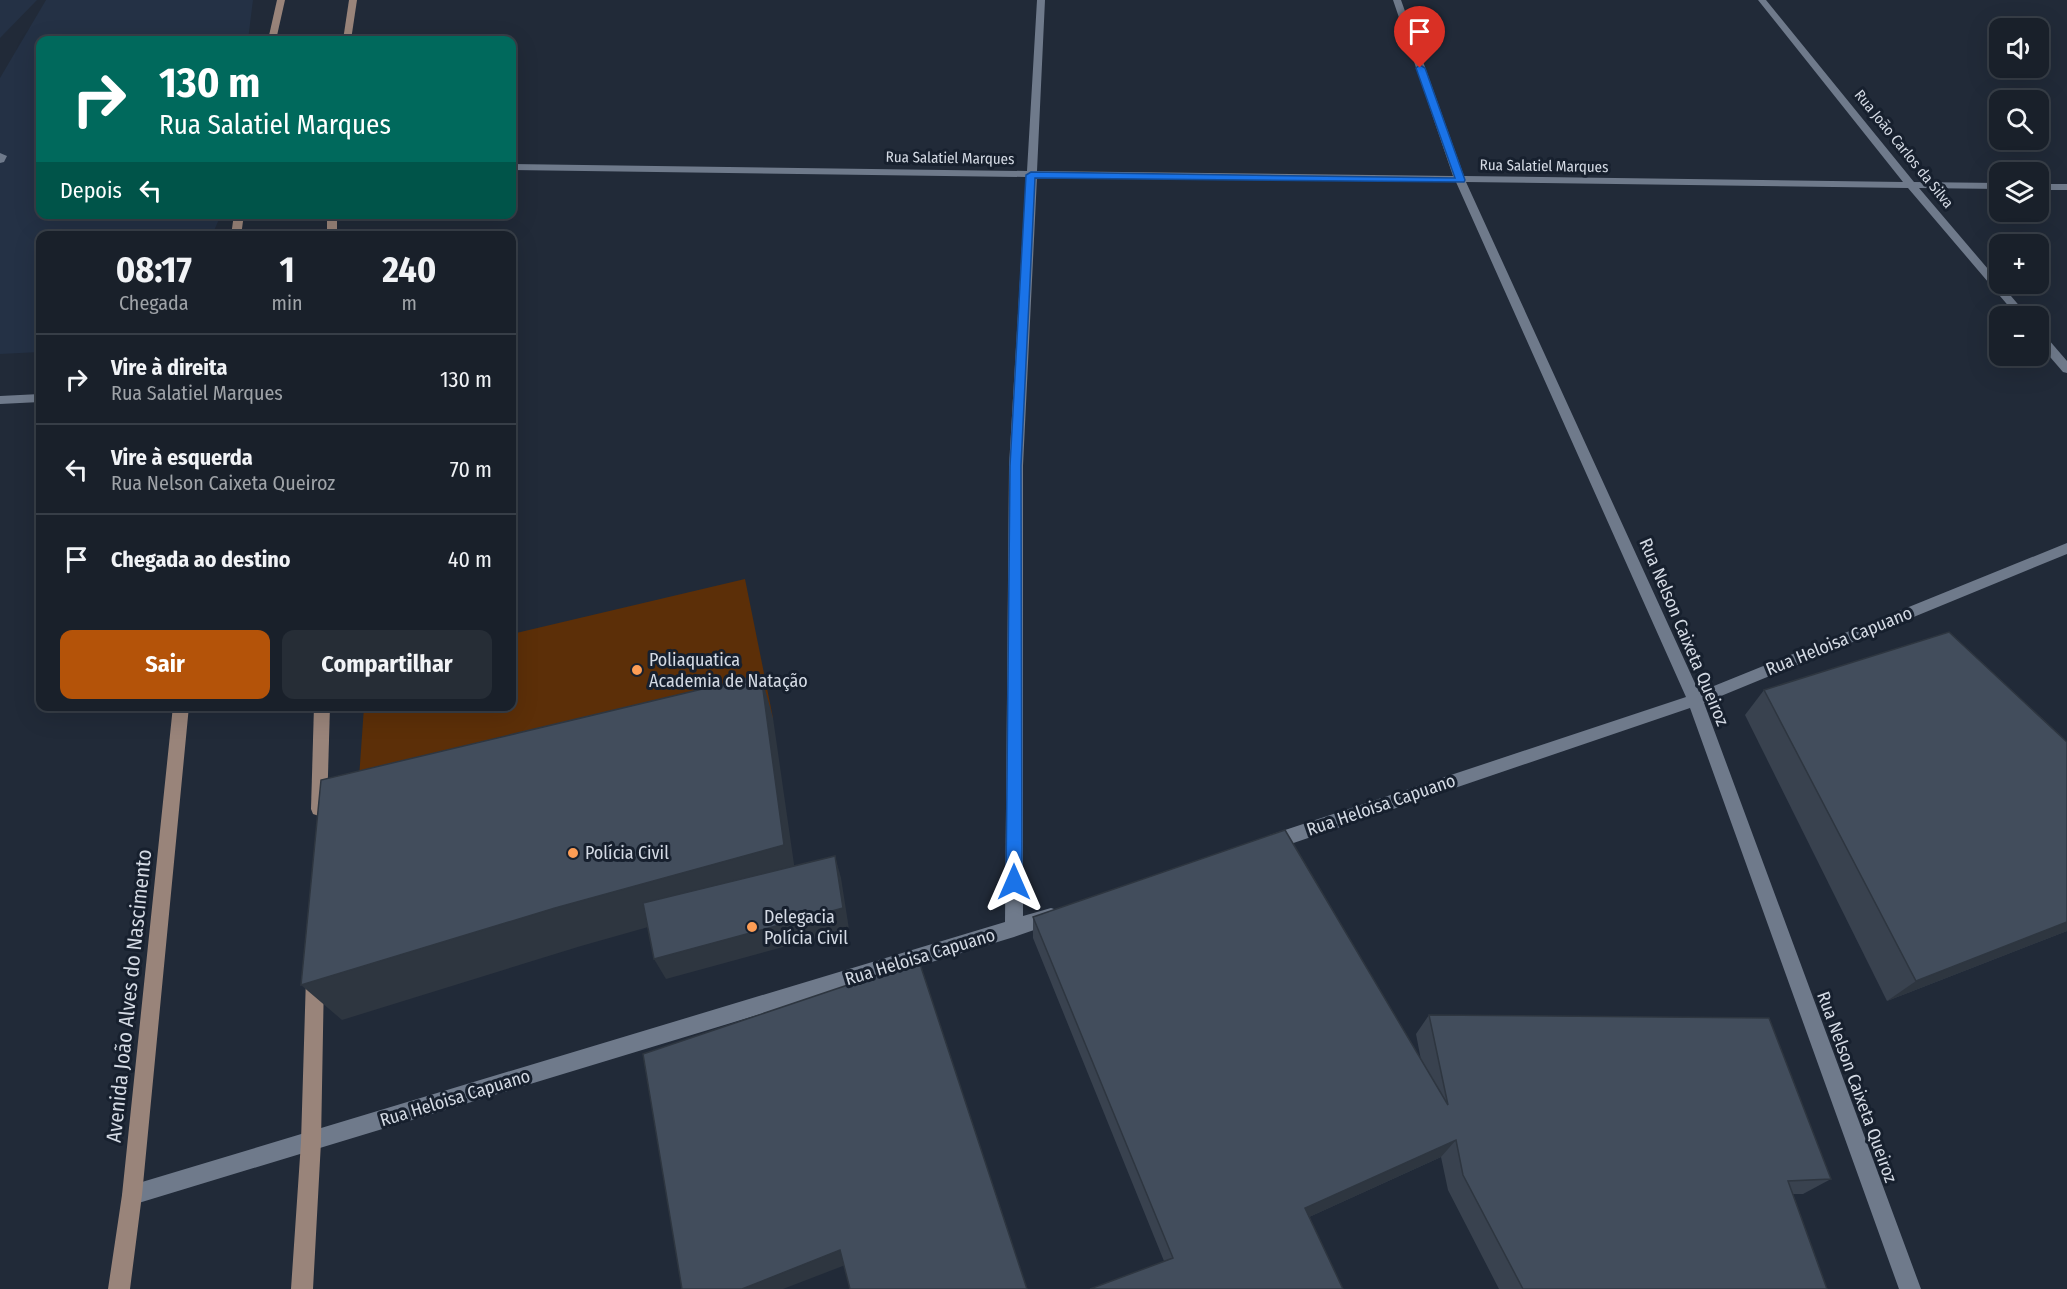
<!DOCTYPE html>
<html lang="pt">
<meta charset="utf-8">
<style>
body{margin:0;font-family:"Fira Sans Condensed",sans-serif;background:#262d36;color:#f1f3f6;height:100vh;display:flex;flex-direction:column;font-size:22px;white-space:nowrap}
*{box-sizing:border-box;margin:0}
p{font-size:20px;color:#9fa3a8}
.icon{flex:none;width:33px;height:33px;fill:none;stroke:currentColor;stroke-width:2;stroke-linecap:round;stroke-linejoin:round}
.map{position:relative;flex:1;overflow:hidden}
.side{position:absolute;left:36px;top:231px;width:480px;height:480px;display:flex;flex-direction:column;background:#19202a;border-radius:12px;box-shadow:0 6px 24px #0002,0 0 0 2px #373e47}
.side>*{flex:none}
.top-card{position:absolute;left:36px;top:36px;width:480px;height:183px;border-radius:12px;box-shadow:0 6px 24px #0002,0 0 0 2px #373e47;background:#00695c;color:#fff;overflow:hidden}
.tools{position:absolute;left:1989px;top:18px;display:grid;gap:12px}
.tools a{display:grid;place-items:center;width:60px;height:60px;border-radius:12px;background:#19202a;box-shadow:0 6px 24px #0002,0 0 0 2px #373e47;font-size:30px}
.pin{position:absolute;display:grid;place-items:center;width:51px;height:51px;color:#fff;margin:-62px -26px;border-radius:50% 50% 50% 0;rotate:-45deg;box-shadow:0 0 6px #0007}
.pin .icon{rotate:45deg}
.me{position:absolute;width:66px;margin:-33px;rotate:0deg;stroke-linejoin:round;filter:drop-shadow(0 0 4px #0008)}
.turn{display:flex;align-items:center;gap:21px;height:126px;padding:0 24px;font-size:27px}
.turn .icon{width:78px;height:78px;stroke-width:2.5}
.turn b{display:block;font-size:42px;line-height:51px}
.then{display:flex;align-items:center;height:57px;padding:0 24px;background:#0003;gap:12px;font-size:22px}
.eta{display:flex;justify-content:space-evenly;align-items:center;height:102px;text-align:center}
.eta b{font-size:36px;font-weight:700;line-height:42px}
.action{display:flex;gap:12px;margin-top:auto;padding:12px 24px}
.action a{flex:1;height:69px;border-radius:12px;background:#b45309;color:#fff;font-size:24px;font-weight:700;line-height:69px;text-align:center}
.action a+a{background:#262d36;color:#f1f3f6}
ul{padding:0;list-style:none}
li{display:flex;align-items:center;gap:18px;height:90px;padding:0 24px;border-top:2px solid #373e47}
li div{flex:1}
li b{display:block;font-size:22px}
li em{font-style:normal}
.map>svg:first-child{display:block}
</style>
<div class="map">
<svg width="2067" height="1289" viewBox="0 0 2067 1289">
<rect width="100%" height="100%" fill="#212a38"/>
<!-- built -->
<g fill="#243145">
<polygon points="0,0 37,0 0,38"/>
<polygon points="46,0 253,0 248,40 40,40 40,214 221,215 212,235 40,236 40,352 0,354 0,78"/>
</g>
<!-- green -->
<polygon fill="#5c2f08" points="745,579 773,718 356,821 364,707 512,706 512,634"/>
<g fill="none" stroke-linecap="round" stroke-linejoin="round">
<!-- street -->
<g fill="#6f7a8b" fill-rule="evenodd">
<polygon points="1037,0 1045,0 1037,171 1453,176 1393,0 1401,0 1464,176 1903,182 1758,0 1766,0 1914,182 2000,183 2000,189 1919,188 2028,316 2017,316 1908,188 1466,182 1699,692 2067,543 2067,554 1704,703 1921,1289 1899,1289 1690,708 1270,851 1264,848 1261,843 1264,838 1270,835 1686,697 1456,182 1037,177 1023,466 1023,916 1051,908 1057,910 1060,916 1057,922 1014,937 132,1205 125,1202 122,1195 125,1188 132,1185 1005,922 1009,466 1026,177 512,170 512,164 1027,171"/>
<polygon points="0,153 7,156 4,162 0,163"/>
<rect x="2038" y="184" width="29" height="6"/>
<polygon points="2038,331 2042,332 2067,361 2067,373 2063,372 2038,343"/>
<polygon points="40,394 40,402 0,404 0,396"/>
</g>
<!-- secondary -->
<g fill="#99847a" fill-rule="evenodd">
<polygon points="277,0 285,0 276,40 268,40"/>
<polygon points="349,0 357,0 351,40 343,40"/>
<polygon points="234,214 244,214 241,236 231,236"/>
<rect x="327" y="214" width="10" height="22"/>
<polygon points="173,706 189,706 142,1195 130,1289 108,1289 122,1195"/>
<polygon points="314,706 330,706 327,809 325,814 319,816 313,814 311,809"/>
<polygon points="315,968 322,971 324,977 321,1142 313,1289 291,1289 301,1142 306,977 308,971"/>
</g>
</g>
<!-- wall -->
<g fill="#39424f">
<polygon points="1764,690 2067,742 2067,931 1887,1001 1745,715"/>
<polygon points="1033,917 1421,1060 1416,1034 1429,1015 1831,1179 1803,1194 1793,1194 1827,1289 1499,1289 1448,1190 1441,1157 1309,1217 1164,1261 1033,938"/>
</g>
<!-- shaded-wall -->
<g fill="#2e3640">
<polygon points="761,675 773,718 797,885 581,946 342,1020 301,985"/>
<polygon points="835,856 841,878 849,929 666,979 654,959"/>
<polygon points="2067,922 2067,931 1887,1001 1916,981"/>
<polygon points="1456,1140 1441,1157 1296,1223 1305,1208"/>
<polygon points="840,1250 848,1264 783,1289 742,1289"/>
</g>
<!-- building -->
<g fill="#424d5c" stroke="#2e3640" stroke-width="1.5">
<polygon points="1949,632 2067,742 2067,922 1916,981 1764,690"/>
<polygon points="761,675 784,845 555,908 301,985 321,780"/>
<polygon points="1285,830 1448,1105 1429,1015 1769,1018 1831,1179 1788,1181 1827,1289 1523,1289 1463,1175 1456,1140 1305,1208 1343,1289 1090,1289 1173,1258 1033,917"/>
<polygon points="835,856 843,908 654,959 643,903"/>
<polygon points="919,961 1027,1289 850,1289 840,1250 742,1289 682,1289 643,1054"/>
</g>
<!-- route -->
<polygon fill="#1a73e8" stroke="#114b97" stroke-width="1.5" points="1420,65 1425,68 1465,180 1464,182 1035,178 1021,466 1022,882 1019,888 1014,890 1008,888 1006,882 1010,466 1026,175 1031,172 1455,178 1416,68"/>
<!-- markers -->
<g fill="#fd9d55" stroke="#17202e" stroke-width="2">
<circle cx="637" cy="670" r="6"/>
<circle cx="573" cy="853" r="6"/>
<circle cx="752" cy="927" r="6"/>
</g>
<g text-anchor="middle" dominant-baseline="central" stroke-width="6" stroke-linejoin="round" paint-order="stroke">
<!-- far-street labels -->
<g font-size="15" fill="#d4dae4" stroke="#17202e">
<text transform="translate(1904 149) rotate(51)">Rua João Carlos da Silva</text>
<text transform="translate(950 158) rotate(1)">Rua Salatiel Marques</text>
<text transform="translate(1544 166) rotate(1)">Rua Salatiel Marques</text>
</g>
<!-- street labels -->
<g font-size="18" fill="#d4dae4" stroke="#17202e">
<text transform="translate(1684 632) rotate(67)">Rua Nelson Caixeta Queiroz</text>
<text transform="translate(1839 641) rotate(-22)">Rua Heloisa Capuano</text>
<text transform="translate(1381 805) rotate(-19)">Rua Heloisa Capuano</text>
<text transform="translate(920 957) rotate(-17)">Rua Heloisa Capuano</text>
<text transform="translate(1857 1087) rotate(70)">Rua Nelson Caixeta Queiroz</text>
<text transform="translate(455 1098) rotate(-17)">Rua Heloisa Capuano</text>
</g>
<!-- poi labels -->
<g font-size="18" fill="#d4dae4" stroke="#17202e" text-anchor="start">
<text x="649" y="660">Poliaquatica<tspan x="649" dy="21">Academia de Natação</tspan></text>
<text x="585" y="853">Polícia Civil</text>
<text x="764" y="917">Delegacia<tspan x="764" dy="21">Polícia Civil</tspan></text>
</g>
<!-- near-street labels -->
<g font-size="21" fill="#d4dae4" stroke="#17202e">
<text transform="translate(129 996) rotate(-84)">Avenida João Alves do Nascimento</text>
</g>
</g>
</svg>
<div class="tools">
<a><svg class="icon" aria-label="sound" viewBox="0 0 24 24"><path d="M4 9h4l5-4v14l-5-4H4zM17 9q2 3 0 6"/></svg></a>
<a><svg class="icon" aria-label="search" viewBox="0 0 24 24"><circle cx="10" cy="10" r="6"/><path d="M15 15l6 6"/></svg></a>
<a><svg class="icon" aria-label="layers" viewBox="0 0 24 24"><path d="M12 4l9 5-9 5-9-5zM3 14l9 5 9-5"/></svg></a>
<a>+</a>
<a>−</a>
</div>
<div class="pin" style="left:1420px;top:68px;background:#d93025"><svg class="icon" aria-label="arrive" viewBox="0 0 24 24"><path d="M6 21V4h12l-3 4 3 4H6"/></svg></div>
<svg class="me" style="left:1014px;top:882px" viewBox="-20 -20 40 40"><path d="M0-17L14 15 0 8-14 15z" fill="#1a73e8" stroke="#fff" stroke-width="4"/></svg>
<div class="top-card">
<div class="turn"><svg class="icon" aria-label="right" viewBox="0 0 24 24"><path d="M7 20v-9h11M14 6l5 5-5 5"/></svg><div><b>130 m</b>Rua Salatiel Marques</div></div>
<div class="then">Depois<svg class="icon" aria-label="left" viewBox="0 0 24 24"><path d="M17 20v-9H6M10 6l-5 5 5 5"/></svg></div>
</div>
<section class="side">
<div class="eta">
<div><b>08:17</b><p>Chegada</p></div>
<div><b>1</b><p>min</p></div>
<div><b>240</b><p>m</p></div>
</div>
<ul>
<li><svg class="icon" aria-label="right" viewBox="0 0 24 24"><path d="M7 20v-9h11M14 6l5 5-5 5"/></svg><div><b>Vire à direita</b><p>Rua Salatiel Marques</p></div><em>130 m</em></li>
<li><svg class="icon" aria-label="left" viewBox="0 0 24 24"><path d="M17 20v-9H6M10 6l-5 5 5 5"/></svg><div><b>Vire à esquerda</b><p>Rua Nelson Caixeta Queiroz</p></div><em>70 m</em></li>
<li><svg class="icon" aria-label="arrive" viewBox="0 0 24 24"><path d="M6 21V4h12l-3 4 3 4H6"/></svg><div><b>Chegada ao destino</b></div><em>40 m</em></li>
</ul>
<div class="action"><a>Sair</a><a>Compartilhar</a></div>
</section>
</div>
